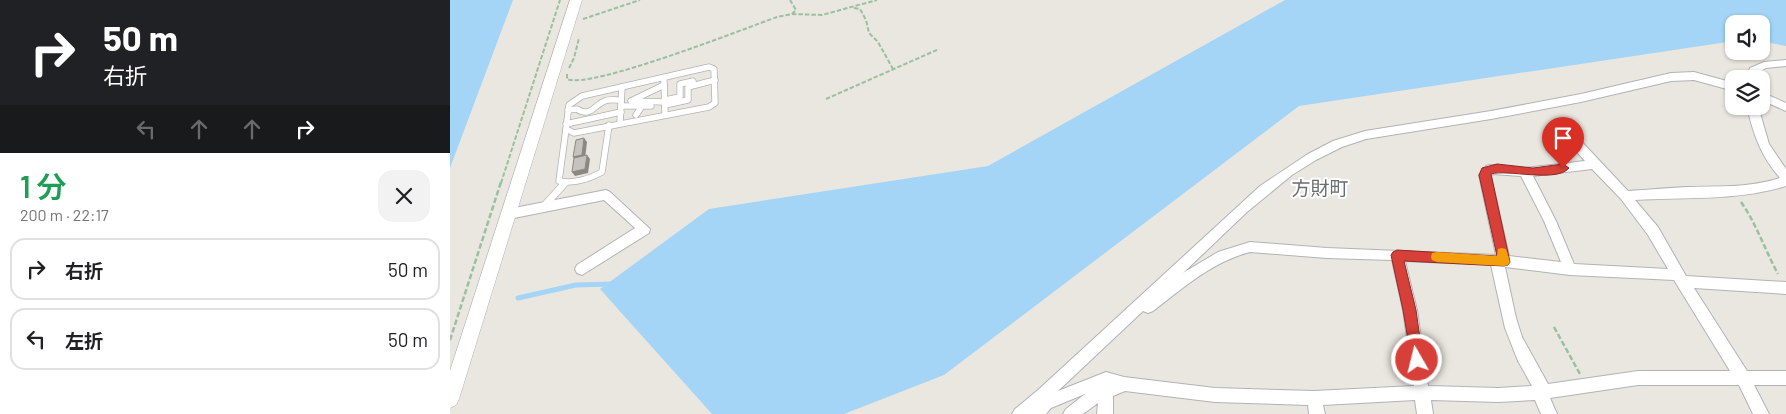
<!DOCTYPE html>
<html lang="ja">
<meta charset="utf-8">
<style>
body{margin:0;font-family:Barlow,"Noto Sans JP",sans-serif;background:#f2f2f2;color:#202124;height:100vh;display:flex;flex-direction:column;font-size:19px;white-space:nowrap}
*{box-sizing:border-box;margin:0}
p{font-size:16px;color:#757577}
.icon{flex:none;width:28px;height:28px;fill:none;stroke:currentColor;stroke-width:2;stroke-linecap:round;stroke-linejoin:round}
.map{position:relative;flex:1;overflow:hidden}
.drawer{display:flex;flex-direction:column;background:#fff;width:450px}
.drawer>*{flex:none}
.top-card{background:#202124;color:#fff;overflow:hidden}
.buttons{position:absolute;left:1275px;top:15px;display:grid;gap:10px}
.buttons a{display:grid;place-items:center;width:45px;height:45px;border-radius:10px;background:#fff;box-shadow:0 1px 4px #0004;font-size:25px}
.pin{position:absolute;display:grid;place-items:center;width:42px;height:42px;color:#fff;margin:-51px -21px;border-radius:50% 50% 50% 0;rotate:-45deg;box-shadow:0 0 5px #0007}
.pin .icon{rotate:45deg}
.me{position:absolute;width:55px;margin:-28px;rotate:352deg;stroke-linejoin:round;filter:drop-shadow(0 0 4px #0008)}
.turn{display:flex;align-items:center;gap:18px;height:105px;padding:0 20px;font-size:22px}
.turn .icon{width:65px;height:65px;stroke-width:2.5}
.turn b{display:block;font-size:35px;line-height:42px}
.lanes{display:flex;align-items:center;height:48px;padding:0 20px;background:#0003;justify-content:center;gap:25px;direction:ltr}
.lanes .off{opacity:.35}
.round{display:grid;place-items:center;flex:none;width:52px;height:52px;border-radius:15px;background:#f2f2f2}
.headline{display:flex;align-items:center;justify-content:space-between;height:85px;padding:0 20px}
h1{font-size:30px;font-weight:600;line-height:38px;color:#1e9e55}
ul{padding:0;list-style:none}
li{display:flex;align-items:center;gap:15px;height:62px;margin:0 10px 8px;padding:0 10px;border:2px solid #e0e0e0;border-radius:15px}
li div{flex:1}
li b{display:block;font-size:19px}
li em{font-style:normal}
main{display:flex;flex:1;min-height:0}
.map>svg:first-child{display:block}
</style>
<main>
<section class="drawer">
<div class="top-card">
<div class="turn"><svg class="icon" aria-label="right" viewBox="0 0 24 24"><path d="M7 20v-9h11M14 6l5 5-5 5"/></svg><div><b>50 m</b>右折</div></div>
<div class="lanes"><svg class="icon off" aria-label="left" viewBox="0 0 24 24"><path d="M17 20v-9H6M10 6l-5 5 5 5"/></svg><svg class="icon off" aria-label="ahead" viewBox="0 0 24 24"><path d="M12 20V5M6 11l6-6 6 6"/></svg><svg class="icon off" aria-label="ahead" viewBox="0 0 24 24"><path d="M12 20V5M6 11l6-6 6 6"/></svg><svg class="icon" aria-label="right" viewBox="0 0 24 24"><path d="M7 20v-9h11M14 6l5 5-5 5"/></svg></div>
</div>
<div class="headline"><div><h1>1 分</h1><p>200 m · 22:17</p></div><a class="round"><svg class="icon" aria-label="close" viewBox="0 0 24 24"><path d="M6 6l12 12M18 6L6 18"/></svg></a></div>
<ul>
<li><svg class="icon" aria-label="right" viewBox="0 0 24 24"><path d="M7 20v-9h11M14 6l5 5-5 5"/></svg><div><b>右折</b></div><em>50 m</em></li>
<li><svg class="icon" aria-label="left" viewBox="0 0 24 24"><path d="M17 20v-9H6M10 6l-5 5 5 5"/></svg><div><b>左折</b></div><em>50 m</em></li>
</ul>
</section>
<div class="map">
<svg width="1336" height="414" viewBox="0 0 1336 414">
<rect width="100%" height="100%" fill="#eae7e0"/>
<!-- water -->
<g fill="#a4d5f6">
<polygon points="0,0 63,0 0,168"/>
<polygon points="835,0 1336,0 1336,46 1311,41 1311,24 1284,24 1284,41 849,106 494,375 394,414 262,414 150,289 259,209 538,166"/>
</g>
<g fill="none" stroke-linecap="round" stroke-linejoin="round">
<!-- stream -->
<polyline stroke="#a4d5f6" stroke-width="5" points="68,298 126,285 162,284"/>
<defs>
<g id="service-far1">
<polygon points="259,67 264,69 265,103 259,107 124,133 116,129 119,105 132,96"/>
<polyline points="214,81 215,115"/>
<polyline points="214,85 181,101 215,102"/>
<polyline points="215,100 230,97 230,84 243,81"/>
<polyline points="215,105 238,100 238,87 265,80"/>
<polyline points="171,106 201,106"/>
<path d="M118 110 127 109C140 118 144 105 155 101 159 99 166 100 171 100"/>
<polyline points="186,115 192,106"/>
<polyline points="170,123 172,87"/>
<polyline points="116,124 171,112"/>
<path d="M116 129 109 181C124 184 139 179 152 172L159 125"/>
</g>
<polyline id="service" points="94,206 115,183"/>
<g id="minor">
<polygon points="1336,60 1336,66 1316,68 1309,72 1306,79 1296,79 1300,68 1314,62"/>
<path d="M1244 72 1284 83V91L1244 80 1221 81 1131 102 1041 119 916 139 892 147 866 160 842 175 797 212 733 273 768 252 800 242 877 248 1046 255 1029 175 1036 166 1040 165 1075 168 1135 161 1107 130 1105 127 1107 124H1115L1178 191C1197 190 1217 188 1237 187 1269 186 1299 188 1330 178 1311 156 1303 134 1297 106H1308L1319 144 1336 169V186C1288 201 1236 197 1185 200L1208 227 1236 276 1336 282V294L1244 288 1297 371H1336V385H1304L1319 414H1303L1289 385H1188L1100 398 1107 414H1091L1085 400 1049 402 981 400 983 414H967L965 400 873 405 875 414H859L858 405 765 402 675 391 663 396V414H647L648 403 633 414H613L616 409 635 394 601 408 596 414H562L565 409 588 390 810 186 858 154 883 141 915 131 1041 111 1131 94 1221 73ZM1142 169 1171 199 1198 235 1218 269 1124 264 1106 221 1083 176ZM1043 174 1071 176 1094 221 1111 262 1059 256 1041 176ZM800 252 877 258 942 260 953 310 964 386 864 391 765 388 674 377 656 372 608 391 693 311 698 313 703 311C733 288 762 262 800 252ZM955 261 1041 265 1055 328 1068 361 1082 386 1049 388 978 386 967 310ZM1055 267 1120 275 1224 280 1280 371H1188L1098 384 1072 337 1066 318Z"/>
<polygon points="1311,92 1336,103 1336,111 1311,100"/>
<polygon points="156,190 160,192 200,229 199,233 132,275 127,273 125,269 127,265 185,228 154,200 59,219 55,217 53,214 55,211 59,209"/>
</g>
<polygon id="tertiary" points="120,0 132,0 9,399 6,405 0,408 0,371"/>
</defs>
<!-- service-far1 casing -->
<use href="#service-far1" stroke="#b0b3b6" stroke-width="7"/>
<!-- service casing -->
<use href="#service" stroke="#b0b3b6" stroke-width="8"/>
<!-- minor casing -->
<use href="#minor" stroke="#b0b3b6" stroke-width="2"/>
<!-- tertiary casing -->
<use href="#tertiary" stroke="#b0b3b6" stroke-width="1"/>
<!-- path-far1 -->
<g stroke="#99c0a2" stroke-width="2" stroke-dasharray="4.5 2" stroke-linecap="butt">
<polyline points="340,0 346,10 342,14"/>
<polyline points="404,8 410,9 416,20 419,33 428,42 443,69"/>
<polyline points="133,19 190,0"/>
<polyline points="119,68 124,58 129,38"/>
<path d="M117 74V79C139 90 296 28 327 17L342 14 372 15 427 0"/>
<polyline points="376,99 489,49"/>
<polyline points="51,183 110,0"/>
</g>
<!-- path -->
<g stroke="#99c0a2" stroke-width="2.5" stroke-dasharray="5.5 2.5" stroke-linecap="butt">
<path d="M1291 202C1306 223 1315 250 1328 274"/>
<polyline points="1104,327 1130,374"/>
<polyline points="0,340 51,182"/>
</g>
<!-- service-far1 -->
<use href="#service-far1" stroke="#fff" stroke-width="5.5"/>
<!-- service -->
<use href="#service" stroke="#fff" stroke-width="7"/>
<!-- minor -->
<use href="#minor" fill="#fff" fill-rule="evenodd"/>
<!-- tertiary -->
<use href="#tertiary" fill="#fff" fill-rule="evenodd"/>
</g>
<!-- shaded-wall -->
<g fill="#8b8884">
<polygon points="134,138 137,142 135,159 126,161 123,157"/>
<polygon points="137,155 140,159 138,173 125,176 122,172"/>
</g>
<!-- building -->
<g fill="#c6c2bc" stroke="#8b8884">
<polygon points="134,138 132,155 123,157 126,140"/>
<polygon points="137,155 135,169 122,172 124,158"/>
</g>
<!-- route -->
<path fill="#d73f39" stroke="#8c2925" d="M1047 164 1083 168 1113 164 1119 168C1107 183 1057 169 1041 174L1060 262 1058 265 1054 266 954 261 966 310 973 360 971 364 967 366 962 364 953 310 941 255 943 252 947 250 1047 256 1029 175 1032 168Z"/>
<!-- slow -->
<polygon fill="#f59e0b" points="1052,248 1056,249 1060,262 1058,265 1054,266 987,262 982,260 981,257 982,253 987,252 1047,256 1048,249"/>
<g text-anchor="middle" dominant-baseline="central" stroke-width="4" stroke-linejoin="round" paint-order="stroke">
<!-- quarter labels -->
<g font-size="19" fill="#6a6e71" stroke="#fff">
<text x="870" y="187">方財町</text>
</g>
</g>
</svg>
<div class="buttons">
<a><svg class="icon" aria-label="sound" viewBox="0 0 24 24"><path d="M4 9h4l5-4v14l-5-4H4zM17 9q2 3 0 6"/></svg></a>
<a><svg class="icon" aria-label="layers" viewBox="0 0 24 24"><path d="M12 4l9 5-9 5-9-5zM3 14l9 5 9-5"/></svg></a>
</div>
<div class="pin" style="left:1113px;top:168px;background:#d93025"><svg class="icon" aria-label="arrive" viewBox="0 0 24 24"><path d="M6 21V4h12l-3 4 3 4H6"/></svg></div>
<svg class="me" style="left:967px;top:360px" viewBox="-20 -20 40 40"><circle r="17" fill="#d73f39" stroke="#fff" stroke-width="3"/><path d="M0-11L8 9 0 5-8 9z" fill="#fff"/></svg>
</div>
</main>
